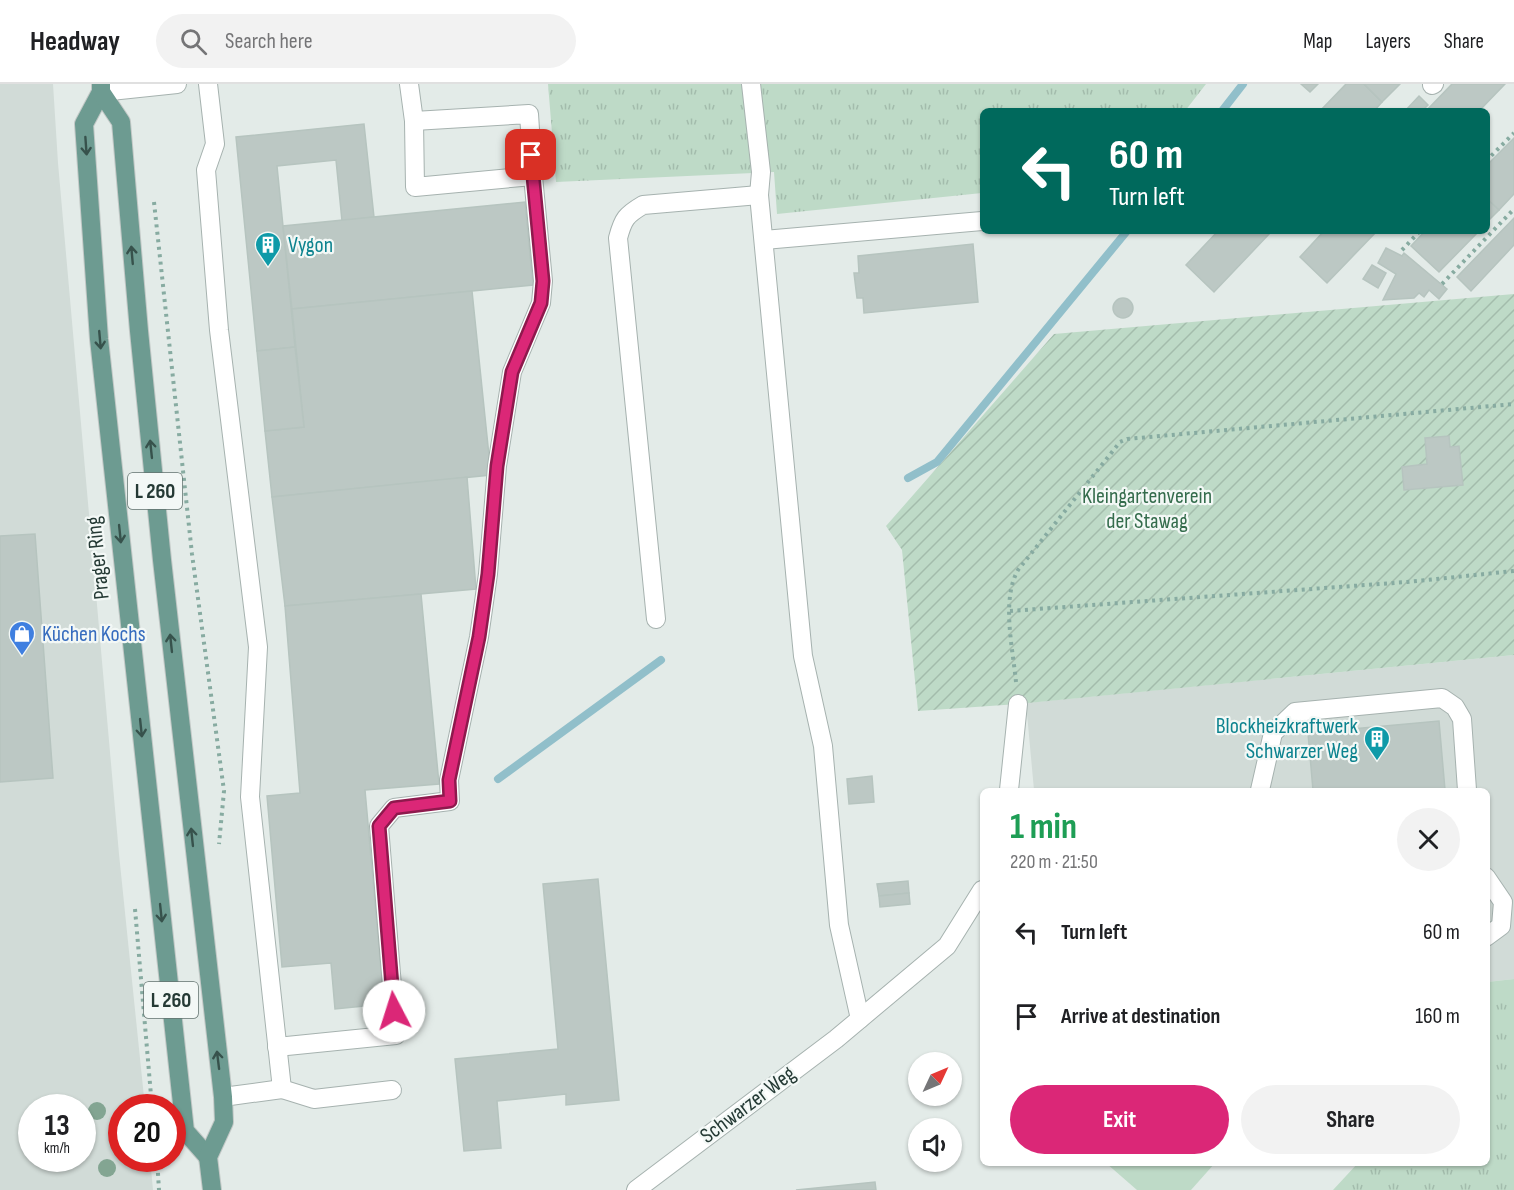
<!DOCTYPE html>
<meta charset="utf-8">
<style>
body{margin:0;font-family:"Sofia Sans Condensed",sans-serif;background:#f2f2f2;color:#202124;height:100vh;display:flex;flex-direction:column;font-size:22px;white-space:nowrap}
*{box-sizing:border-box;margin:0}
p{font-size:20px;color:#757577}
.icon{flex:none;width:33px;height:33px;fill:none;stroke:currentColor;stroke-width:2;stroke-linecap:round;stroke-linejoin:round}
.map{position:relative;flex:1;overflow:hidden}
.drawer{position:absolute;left:980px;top:704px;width:510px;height:378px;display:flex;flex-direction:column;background:#fff;border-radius:9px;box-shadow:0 2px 4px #0004}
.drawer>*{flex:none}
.banner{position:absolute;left:980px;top:24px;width:510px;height:126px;border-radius:9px;box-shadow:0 2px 4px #0004;background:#00695c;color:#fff;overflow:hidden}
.needle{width:39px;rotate:46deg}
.fabs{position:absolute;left:908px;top:968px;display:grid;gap:12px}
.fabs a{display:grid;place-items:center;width:54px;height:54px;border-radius:50%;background:#fff;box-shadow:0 2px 4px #0004;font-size:30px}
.speed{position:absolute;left:18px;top:1010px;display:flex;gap:12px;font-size:30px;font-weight:700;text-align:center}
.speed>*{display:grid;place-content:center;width:78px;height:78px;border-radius:50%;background:#fff;box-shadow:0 2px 4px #0004;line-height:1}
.speed small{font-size:15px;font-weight:400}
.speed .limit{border:9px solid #d22;background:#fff;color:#111}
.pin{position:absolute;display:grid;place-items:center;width:51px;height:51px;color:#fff;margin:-26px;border-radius:12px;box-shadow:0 3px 9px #0006}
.me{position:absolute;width:66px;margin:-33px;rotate:355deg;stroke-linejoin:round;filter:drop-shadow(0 0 4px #0008)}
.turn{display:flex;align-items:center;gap:21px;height:126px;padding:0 30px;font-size:27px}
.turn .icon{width:78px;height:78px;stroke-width:2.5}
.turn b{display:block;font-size:42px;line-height:51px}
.round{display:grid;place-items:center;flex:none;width:63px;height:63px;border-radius:32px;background:#f2f2f2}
.overview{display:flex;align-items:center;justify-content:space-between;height:102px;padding:0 30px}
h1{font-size:36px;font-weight:700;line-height:45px;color:#1e9e55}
.cta{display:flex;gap:12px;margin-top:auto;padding:12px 30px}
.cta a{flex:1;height:69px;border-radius:36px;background:#db2777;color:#fff;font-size:24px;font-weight:700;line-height:69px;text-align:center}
.cta a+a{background:#f2f2f2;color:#202124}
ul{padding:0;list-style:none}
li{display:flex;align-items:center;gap:18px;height:84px;padding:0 30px}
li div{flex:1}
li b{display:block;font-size:22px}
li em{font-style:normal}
header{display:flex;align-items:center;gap:36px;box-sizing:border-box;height:84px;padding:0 30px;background:#fff;border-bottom:2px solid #e0e0e0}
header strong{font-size:28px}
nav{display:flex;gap:33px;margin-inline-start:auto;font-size:21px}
.search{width:420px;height:54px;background:#f2f2f2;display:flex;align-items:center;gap:15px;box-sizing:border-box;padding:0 21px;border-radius:33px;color:#757577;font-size:22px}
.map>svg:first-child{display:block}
</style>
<header>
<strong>Headway</strong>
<div class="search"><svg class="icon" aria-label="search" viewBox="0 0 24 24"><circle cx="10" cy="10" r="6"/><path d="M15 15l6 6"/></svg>Search here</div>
<nav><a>Map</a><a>Layers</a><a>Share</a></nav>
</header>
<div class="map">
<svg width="1514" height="1106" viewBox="0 0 1514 1106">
<defs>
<pattern id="grass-tufts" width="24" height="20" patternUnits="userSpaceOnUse" patternTransform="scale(1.5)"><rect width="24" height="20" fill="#bedac7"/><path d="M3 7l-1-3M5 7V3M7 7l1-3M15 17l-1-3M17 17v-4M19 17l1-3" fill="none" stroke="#a3bcac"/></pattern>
<pattern id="garden-furrows" width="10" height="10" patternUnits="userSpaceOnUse" patternTransform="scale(1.5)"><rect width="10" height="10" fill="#bedac7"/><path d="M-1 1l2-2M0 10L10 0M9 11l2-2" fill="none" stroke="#a3bcac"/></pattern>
</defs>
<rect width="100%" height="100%" fill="#e3ebe8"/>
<!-- built -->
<g fill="#d1dbd7" fill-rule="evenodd">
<path d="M0 0H53L58 79 119 770 145 1023H122V1074H150L153 1106H0ZM32 1023H82V1074H32Z"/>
<polygon points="1514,571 1514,895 1487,898 1486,706 1034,706 1026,619"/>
</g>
<!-- grass -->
<g fill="url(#grass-tufts)">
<polygon points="548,0 1206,0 1185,27 982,27 982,109 777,130 774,88 556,98"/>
<polygon points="1514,895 1514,1106 1333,1106 1358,1079 1486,1078 1487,898"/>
</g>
<!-- park -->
<polygon fill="#bedac7" points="1106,1079 1215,1079 1191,1106 1137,1106"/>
<!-- garden -->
<polygon fill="url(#garden-furrows)" points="1514,210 1514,571 1018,620 918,627 902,466 886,442 1054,250"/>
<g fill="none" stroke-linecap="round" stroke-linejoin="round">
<!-- stream -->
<g stroke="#91bfca" stroke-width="8">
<polyline points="1222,27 1243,0"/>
<polyline points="908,394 937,378 1127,147"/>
<polyline points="498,695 661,576"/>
</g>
</g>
<!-- building -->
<g fill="#bcc8c4" stroke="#b6c4bf" stroke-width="1.5">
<polygon points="1301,0 1318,0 1310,8"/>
<polygon points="1346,0 1364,0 1382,18 1374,27 1320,27"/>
<polygon points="1364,0 1400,0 1382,18"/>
<polygon points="1452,0 1505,0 1479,27 1426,27"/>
<polygon points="1419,12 1428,21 1422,27 1405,27"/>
<polygon points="364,40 374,133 342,137 336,76 277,82 295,263 257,267 236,53"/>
<polygon points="1514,54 1514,110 1499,126 1486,114 1486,82"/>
<polygon points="1486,114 1499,126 1486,139"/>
<polygon points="525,118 533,201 292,225 283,142"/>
<polygon points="1514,134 1514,161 1471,207 1457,193"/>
<polygon points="1218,147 1272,147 1214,208 1186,181"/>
<polygon points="1324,147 1377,147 1327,199 1300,173"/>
<polygon points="1425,147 1479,147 1439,188 1411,162"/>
<polygon points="973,160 978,218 864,229 863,214 857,214 854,189 859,189 858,172"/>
<polygon points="1386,164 1402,172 1404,169 1447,205 1439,215 1429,206 1424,213 1419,209 1414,214 1383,216 1396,190 1378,179"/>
<polygon points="1372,181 1386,189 1378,204 1363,195"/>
<polygon points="472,207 491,391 272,413 265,347 304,343 292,225"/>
<circle cx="1123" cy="224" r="10"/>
<polygon points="295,263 304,343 265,347 257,267"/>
<polygon points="1449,352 1450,363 1459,362 1463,401 1404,406 1402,383 1427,380 1425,354"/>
<polygon points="467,393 476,505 285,522 272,413"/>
<polygon points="35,450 53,694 0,698 0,452"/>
<polygon points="421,510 439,700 365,706 384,920 335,925 331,879 282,883 267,712 300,709 285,522"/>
<polygon points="1439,637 1445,706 1313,706 1308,649"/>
<polygon points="872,692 874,718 849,720 847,695"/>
<polygon points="598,795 619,1016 566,1021 566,1010 497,1017 501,1064 464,1067 455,975 558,965 543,800"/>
<polygon points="908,797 909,809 879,812 877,800"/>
<polygon points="909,809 910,820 880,823 879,812"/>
<polygon points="875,1098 876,1106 796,1106"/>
</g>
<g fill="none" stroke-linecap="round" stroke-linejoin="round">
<defs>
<g id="minor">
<polyline points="208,0 215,60 206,86 219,246 258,563 250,713 282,1005 223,1013"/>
<polyline points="409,0 414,37 415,103 533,92"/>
<polyline points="751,0 761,88 759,111 803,572 823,662 839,841 860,935"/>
<polyline points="1432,1 1434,0"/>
<polyline points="101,8 177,0"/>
<polyline points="764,156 982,137"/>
<path d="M656 535 618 154C623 135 626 131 643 121L759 111"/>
<polyline points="1009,706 1018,620"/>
<polyline points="1260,706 1273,649 1295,628 1442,614 1455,623 1462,635 1467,706"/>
<polyline points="1486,793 1503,818 1501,842 1486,853"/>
<polyline points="277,963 396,951 379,742 394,724 450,717 449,696 479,553 488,490 497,382 512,288 541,219 543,197 533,92 529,30 414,37"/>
<polyline points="282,1005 314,1015 392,1006"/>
<polyline points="636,1106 836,955 947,862 982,806"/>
</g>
<g id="major">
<polyline points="101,0 101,8 84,40 99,255 185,1047 208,1073"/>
<polyline points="101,8 121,38 139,247 162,476 223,1013 224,1038 208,1073 212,1106"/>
</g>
</defs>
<!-- minor casing -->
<use href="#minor" stroke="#a6b2af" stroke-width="20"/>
<!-- major casing -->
<use href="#major" stroke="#c2c8c6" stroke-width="20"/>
<!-- path -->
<g stroke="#87aba1" stroke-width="4" stroke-dasharray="3 4.5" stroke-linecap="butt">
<polyline points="1486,77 1514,49"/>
<polyline points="154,118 192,470 224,707 219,760"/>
<polyline points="1402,166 1420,147"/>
<polyline points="1442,200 1514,125"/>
<polyline points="1010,527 1407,498 1514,487"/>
<path d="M1016 598C1013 565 1001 516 1018 486L1120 358 1127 355 1514 320"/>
<polyline points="135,825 152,1023"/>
<polyline points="157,1074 159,1106"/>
</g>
<!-- minor -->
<use href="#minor" stroke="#fff" stroke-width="18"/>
<!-- major -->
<use href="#major" stroke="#6d9b91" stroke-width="18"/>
</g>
<!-- trees -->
<g fill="#83a592">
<circle cx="97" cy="1027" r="9"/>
<circle cx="107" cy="1084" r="9"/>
</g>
<!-- one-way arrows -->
<defs><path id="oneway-shaft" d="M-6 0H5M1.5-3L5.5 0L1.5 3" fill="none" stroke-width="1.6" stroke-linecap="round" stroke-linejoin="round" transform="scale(1.5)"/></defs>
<g stroke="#37524c">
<use href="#oneway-shaft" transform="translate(86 62) rotate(86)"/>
<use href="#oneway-shaft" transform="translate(132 171) rotate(-95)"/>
<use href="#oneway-shaft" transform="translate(100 256) rotate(85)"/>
<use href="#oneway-shaft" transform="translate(151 365) rotate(-96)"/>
<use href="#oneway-shaft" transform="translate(120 450) rotate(84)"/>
<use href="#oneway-shaft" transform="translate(171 559) rotate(-96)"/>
<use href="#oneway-shaft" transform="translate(141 644) rotate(84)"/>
<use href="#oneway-shaft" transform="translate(192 753) rotate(-96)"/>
<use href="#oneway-shaft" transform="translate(161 829) rotate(84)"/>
<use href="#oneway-shaft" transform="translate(218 976) rotate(-97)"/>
</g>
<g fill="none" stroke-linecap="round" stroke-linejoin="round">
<defs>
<polyline id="route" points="394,927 379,742 394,724 450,717 449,696 479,553 488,490 497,382 512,288 541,219 543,197 531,71"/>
</defs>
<!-- route casing -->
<use href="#route" stroke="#8e194d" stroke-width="15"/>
<!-- route -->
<use href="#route" stroke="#db2777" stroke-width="10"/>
</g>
<!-- icons -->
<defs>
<symbol id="building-pin" viewBox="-11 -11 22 30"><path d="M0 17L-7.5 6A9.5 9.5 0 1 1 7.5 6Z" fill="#0f9aa8" stroke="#f3f8f6"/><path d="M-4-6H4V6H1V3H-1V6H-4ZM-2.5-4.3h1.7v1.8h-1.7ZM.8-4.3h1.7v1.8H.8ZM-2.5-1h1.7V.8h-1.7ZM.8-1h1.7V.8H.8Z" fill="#fff"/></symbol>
<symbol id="shop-pin" viewBox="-11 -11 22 30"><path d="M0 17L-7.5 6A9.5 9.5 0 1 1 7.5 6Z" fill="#3f7fe0" stroke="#f3f8f6"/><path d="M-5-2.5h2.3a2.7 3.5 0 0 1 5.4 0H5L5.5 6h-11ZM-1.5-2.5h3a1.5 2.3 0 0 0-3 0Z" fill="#fff"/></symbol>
</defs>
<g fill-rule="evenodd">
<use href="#building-pin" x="253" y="146" width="30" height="40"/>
<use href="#shop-pin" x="7" y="535" width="30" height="40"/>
<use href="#building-pin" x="1362" y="640" width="30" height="40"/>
</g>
<g text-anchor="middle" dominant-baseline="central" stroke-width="4.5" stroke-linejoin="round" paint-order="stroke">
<!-- shield labels -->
<g fill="#f3f8f6" stroke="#63736f" stroke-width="1.5">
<rect x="128" y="389" width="54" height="36" rx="4.5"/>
<rect x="144" y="898" width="54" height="36" rx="4.5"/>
</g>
<g font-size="21" font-weight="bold" fill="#253a35">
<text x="155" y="407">L 260</text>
<text x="171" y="916">L 260</text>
</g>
<!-- culture labels -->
<g font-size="22" fill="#0d838f" stroke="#f3f8f6" text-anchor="start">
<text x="288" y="161">Vygon</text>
<text x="1358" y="642" text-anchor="end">Blockheizkraftwerk<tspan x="1358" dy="25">Schwarzer Weg</tspan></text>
</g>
<!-- park labels -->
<g font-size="22" fill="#346c4c" stroke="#f3f8f6">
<text x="1147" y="412">Kleingartenverein<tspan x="1147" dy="25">der Stawag</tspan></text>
</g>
<!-- street labels -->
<g font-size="22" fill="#253a35" stroke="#f3f8f6">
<text transform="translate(98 474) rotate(-96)">Prager Ring</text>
<text transform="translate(748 1021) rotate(-37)">Schwarzer Weg</text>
</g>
<!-- shop labels -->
<g font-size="22" fill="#366cbe" stroke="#f3f8f6" text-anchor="start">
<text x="42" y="550">Küchen Kochs</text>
</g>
</g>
</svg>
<div class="fabs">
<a><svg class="needle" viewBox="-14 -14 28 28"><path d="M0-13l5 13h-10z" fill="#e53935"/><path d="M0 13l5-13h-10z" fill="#757577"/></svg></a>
<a><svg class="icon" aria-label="sound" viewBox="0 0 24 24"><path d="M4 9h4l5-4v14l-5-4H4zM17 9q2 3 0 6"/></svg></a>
</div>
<div class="speed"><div>13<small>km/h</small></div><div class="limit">20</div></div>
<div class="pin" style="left:531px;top:71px;background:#d93025"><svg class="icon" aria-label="arrive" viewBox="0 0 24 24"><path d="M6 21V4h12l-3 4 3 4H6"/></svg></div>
<svg class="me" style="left:394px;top:927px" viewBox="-20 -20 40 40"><circle r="19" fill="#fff"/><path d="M0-13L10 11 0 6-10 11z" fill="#db2777"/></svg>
<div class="banner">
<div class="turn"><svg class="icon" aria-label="left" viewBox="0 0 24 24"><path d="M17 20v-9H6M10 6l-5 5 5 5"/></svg><div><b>60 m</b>Turn left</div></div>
</div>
<section class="drawer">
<div class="overview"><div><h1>1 min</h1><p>220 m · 21:50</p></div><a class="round"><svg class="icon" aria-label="close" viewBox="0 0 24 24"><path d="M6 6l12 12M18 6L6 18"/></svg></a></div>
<ul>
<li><svg class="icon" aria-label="left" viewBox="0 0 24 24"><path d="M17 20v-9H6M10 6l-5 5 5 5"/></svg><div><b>Turn left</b></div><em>60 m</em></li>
<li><svg class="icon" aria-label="arrive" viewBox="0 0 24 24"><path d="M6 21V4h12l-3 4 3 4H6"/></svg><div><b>Arrive at destination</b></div><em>160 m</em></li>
</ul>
<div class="cta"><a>Exit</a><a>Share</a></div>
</section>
</div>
